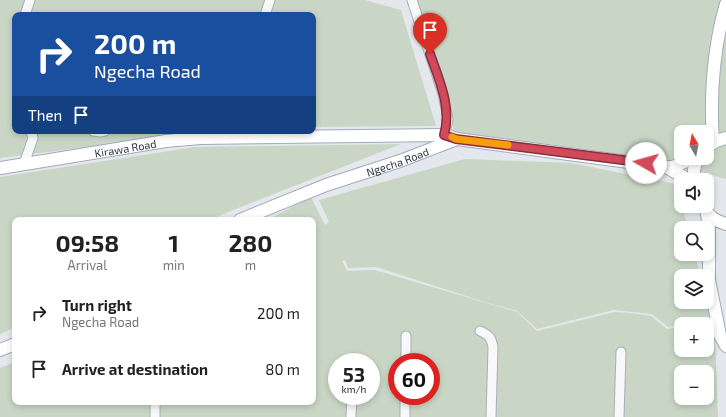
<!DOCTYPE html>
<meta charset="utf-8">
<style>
body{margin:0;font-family:"Exo 2",sans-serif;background:#f2f2f2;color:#222;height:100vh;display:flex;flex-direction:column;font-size:15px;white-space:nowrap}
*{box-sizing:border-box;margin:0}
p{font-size:13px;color:#767676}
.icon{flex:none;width:22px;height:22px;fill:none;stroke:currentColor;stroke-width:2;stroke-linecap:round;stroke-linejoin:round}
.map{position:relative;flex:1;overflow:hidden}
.side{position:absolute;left:12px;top:217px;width:304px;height:188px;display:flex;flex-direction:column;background:#fff;border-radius:8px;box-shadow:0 2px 6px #0003}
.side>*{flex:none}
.guide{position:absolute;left:12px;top:12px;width:304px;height:122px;border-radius:8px;box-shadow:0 2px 6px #0003;background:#1a4fa0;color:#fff;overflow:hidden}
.needle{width:26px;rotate:350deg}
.buttons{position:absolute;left:674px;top:125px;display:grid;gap:8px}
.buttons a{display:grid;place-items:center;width:40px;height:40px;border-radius:8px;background:#fff;box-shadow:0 2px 6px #0003;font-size:20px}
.speed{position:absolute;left:328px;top:353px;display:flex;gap:8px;font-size:20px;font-weight:700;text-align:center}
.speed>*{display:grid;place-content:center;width:52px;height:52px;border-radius:50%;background:#fff;box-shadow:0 2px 6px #0003;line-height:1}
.speed small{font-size:10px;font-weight:400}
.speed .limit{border:6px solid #d22;background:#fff;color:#111}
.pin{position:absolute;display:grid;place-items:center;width:34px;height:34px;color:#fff;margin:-41px -17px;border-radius:50% 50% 50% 0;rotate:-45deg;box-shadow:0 0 4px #0007}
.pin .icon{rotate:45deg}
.me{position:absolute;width:44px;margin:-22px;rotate:277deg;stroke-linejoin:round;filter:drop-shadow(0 0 3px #0008)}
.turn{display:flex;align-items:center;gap:14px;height:84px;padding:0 16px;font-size:18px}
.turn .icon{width:52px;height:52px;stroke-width:2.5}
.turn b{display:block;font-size:28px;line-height:34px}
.then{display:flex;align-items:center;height:38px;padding:0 16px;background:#0003;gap:8px;font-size:15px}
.eta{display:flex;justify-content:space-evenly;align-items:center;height:68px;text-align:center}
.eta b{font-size:24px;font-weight:700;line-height:28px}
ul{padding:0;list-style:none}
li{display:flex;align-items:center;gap:12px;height:56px;padding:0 16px}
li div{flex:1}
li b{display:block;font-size:15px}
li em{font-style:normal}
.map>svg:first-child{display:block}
</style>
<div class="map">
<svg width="726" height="417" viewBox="0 0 726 417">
<rect width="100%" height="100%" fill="#e4e7ec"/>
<!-- green -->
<g fill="#c9d6c5" fill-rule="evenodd">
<polygon points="0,0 365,0 401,10 436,126 313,127 313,15 15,15 15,131 216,131 0,158"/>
<path d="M415 0H726V179L668 162 595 150 454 132 444 79ZM681 132H707V158H681Z"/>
<polygon points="401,144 233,210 210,220 15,220 15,327 0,334 0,177 195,147"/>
<path d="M465 159 571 163 676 184 681 206H682L688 228H681V254H695L700 276H681V302H707L712 321 681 324V325L668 327 652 314 614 310 537 329 517 311 488 303 376 267 348 268 345 260 342 261 347 271 375 270 517 312 537 331 614 312 632 313 651 316 667 329 681 327V350H707V324H702L712 323 715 335 718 417H0V368L15 362V402H313V220H267L311 197 325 225 329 222 319 200ZM337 362H371V396H337ZM397 362H431V396H397ZM681 372H707V398H681Z"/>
</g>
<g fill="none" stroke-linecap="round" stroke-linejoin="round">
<defs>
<g id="minor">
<polyline points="412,0 443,94 448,119 445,135"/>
<polyline points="25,15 30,0"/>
<polyline points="265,15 270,0"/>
<polyline points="93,131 100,132 105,131"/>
<polyline points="24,164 33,138 31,131"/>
<path d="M480 331C489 335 491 337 493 347L491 417"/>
<polyline points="353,362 354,358"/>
<polyline points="406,362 406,336"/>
<polyline points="155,417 155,402"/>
<polyline points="351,417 352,396"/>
<polyline points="405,417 405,396"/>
<polyline points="619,417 621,352"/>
</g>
<g id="major">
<path d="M713 143C710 97 713 49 726 4"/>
<polyline points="707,147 716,141 726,138"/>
<polyline points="666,167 689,180"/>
<path id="s1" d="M0 168 166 141 200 138 445 135 457 139 666 167H673L693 158"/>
<polyline points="694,180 694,170 697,158"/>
<path d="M705 209C709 218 717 221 726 224"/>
<polyline points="707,214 709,228 709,280 720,335 726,346"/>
<path id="s2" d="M240 220 326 185 400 161 457 139"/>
<polyline points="0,350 15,344"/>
</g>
</defs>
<!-- minor casing -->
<use href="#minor" stroke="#a9aeb7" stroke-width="11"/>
<!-- major casing -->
<use href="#major" stroke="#a3abb8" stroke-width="14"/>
<!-- minor -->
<use href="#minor" stroke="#f7f8fa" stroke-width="9"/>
<!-- major -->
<use href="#major" stroke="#fff" stroke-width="12"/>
</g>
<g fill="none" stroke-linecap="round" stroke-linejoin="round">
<defs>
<path id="route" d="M430 54C439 79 452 108 444 135L456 139 646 163"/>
</defs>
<!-- route casing -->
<use href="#route" stroke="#882f3b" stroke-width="10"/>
<!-- route -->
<use href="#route" stroke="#d1495b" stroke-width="7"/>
<!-- slow -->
<polyline stroke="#f59e0b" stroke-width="7" points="452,137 456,139 508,145"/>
</g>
<g text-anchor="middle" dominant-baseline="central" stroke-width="4" stroke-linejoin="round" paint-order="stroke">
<!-- street labels -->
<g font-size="11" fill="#2b3445" stroke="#f4f6f9">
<text stroke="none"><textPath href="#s1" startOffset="127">Kirawa Road</textPath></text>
<text stroke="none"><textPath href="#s2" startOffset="168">Ngecha Road</textPath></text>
</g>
</g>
</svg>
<div class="buttons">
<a><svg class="needle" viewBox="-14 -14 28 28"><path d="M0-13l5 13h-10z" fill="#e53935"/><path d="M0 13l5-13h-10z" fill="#767676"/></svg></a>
<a><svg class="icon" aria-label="sound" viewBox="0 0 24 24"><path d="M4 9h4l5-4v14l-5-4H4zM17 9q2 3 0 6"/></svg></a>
<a><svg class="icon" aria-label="search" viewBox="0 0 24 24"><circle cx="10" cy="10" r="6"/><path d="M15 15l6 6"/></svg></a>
<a><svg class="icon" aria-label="layers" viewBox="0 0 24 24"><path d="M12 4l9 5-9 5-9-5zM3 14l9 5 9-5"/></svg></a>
<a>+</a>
<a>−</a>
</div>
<div class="speed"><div>53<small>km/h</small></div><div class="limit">60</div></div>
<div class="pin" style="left:430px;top:54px;background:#d93025"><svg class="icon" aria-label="arrive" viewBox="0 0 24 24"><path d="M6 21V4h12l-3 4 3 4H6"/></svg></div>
<svg class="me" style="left:646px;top:163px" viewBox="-20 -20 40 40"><circle r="19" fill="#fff"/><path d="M0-13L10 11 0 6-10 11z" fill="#d1495b"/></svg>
<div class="guide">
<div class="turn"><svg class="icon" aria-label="right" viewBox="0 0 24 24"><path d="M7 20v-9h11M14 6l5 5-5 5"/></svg><div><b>200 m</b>Ngecha Road</div></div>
<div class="then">Then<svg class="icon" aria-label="arrive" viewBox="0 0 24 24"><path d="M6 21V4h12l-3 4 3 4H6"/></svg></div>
</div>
<section class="side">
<div class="eta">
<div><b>09:58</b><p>Arrival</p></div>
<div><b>1</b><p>min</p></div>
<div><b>280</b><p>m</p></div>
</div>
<ul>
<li><svg class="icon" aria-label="right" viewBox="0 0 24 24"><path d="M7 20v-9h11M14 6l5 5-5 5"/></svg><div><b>Turn right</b><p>Ngecha Road</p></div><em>200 m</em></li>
<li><svg class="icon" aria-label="arrive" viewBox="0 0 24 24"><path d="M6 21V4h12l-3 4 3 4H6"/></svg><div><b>Arrive at destination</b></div><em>80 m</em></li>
</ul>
</section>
</div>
